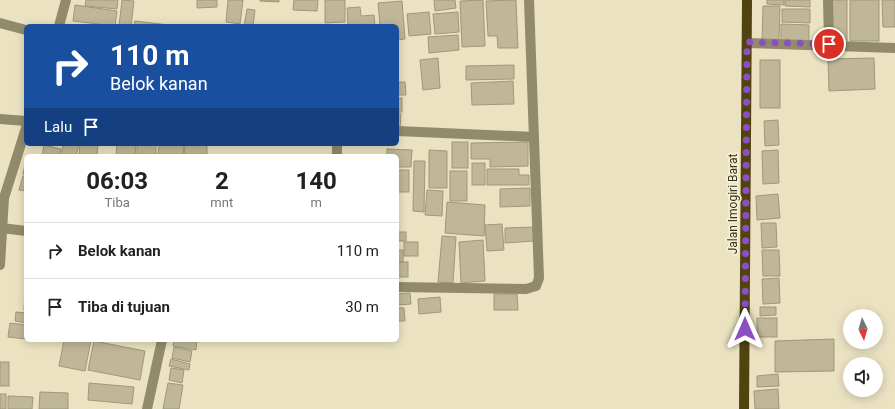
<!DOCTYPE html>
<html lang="id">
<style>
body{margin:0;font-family:Roboto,sans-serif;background:#f2f2f2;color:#222;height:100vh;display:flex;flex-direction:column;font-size:15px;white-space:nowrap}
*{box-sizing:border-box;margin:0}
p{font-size:13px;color:#767676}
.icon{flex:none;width:22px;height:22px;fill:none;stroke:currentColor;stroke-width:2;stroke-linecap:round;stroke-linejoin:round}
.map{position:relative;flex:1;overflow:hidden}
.side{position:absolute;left:24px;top:154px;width:375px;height:188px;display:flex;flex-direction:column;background:#fff;border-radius:6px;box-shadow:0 2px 10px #0003}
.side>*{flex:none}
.guide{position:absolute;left:24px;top:24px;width:375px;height:122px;border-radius:6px;box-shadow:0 2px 10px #0003;background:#1a4fa0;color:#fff;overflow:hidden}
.needle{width:26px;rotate:175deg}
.buttons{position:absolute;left:843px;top:309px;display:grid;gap:8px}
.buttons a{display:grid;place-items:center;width:40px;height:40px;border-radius:50%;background:#fff;box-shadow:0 2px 10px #0003;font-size:20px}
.pin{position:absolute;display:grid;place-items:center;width:34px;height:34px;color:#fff;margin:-17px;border:2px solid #fff;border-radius:50%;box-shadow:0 1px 4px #0007}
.me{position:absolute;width:44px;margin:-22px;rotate:0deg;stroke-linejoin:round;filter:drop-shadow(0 0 3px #0008)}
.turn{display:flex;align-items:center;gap:14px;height:84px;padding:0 20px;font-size:18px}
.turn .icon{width:52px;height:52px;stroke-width:2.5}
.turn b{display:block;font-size:28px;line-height:34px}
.then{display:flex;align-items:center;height:38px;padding:0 20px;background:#0003;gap:8px;font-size:15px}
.eta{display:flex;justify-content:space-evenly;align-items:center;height:68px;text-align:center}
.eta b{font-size:24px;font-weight:700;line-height:28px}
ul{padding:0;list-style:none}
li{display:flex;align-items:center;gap:12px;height:56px;padding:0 20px;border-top:1px solid #e0e0e0}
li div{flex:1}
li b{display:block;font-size:15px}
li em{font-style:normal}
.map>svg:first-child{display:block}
</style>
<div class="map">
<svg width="895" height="409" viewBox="0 0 895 409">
<rect width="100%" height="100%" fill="#eae2c1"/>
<!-- building -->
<g fill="#bfb797" stroke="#9f9879">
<polygon points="86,0 118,0 117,9 85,6"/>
<polygon points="122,0 134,1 131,26 119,26"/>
<polygon points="197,0 217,0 217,7 197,8"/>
<polygon points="228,0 243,0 240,24 226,22"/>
<polygon points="260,0 279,0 279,2 260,1"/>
<polygon points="294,0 318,0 317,11 293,10"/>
<polygon points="325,0 345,0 345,22 325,23"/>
<polygon points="434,0 455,0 456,8 435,11"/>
<polygon points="483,0 485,46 462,47 460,1"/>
<polygon points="516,0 518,48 498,48 497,36 488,36 486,1"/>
<polygon points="767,0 784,0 784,5 767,4"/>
<polygon points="785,0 810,0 810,7 785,6"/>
<polygon points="832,0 847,0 847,41 833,41"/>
<rect x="850" y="0" width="29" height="41"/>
<polygon points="882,0 895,0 895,27 883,27"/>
<polygon points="402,1 405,39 397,40 397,26 380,26 378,3"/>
<polygon points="75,5 117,11 115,26 73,21"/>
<polygon points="763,6 780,6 779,41 762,41"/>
<polygon points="360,7 361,16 374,15 375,26 348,26 347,8"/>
<polygon points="247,9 255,10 253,26 244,26"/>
<polygon points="782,9 810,9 810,23 782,22"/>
<polygon points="429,12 431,34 409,36 407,14"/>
<polygon points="458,12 459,32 435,34 433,14"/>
<polygon points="135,21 169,25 169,26 134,26"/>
<polygon points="781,24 809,25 809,41 781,41"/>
<polygon points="458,35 459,50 429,53 428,37"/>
<polygon points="438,58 440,88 423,90 420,60"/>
<polygon points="874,58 875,89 829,91 828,59"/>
<rect x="760" y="60" width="20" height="48"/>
<polygon points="514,65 514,79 466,80 466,66"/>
<polygon points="513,81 514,104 472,105 471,83"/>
<polygon points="397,82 405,82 406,95 397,95"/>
<rect x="397" y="98" width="5" height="14"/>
<polygon points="397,113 401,114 400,129 397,129"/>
<polygon points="778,120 779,145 765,146 764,121"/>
<rect x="452" y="142" width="16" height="26"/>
<polygon points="528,142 528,166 490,167 490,159 471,159 471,143"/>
<polygon points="63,144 79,144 76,156 61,156"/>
<polygon points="80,144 98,144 97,156 79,156"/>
<polygon points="117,144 136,144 135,156 116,156"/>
<rect x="137" y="144" width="19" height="12"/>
<polygon points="159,144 184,144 183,156 158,156"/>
<polygon points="185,144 207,144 207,156 184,156"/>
<polygon points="44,145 61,149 59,156 42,156"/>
<polygon points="387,149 412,150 411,167 397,167 397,156 387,156"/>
<polygon points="429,150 447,151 447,188 429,188"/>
<polygon points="778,150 779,183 763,184 762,151"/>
<polygon points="26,160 26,175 23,174"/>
<polygon points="414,161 425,161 424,212 413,211"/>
<rect x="472" y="163" width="13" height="22"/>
<polygon points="487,169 519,169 519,175 529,175 529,185 487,185"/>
<rect x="397" y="170" width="12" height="22"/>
<rect x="450" y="171" width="17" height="30"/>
<polygon points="23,176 26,176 26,191 19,190"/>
<polygon points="530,188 530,206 500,207 500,189"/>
<polygon points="427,190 443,191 442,216 425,215"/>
<polygon points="778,194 780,218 757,220 756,196"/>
<polygon points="447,202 485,205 484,236 445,233"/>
<polygon points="761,223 776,223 777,247 762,248"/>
<polygon points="502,224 504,250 487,251 485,225"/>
<polygon points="533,227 534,241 505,243 505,228"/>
<rect x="397" y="232" width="9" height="9"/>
<polygon points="442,236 456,237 453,283 438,282"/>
<polygon points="483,240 485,281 461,283 459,242"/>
<rect x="404" y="242" width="14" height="14"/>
<rect x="397" y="250" width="6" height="12"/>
<polygon points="762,250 779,250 780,276 763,276"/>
<rect x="397" y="262" width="11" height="15"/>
<polygon points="779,278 780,303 763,304 762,279"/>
<polygon points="25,291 26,291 26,311 24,310"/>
<polygon points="410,293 411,304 397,305 397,294"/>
<polygon points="494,294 517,294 518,310 494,310"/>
<polygon points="440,297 441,312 419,314 418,299"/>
<polygon points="760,307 776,307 776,315 760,316"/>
<polygon points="397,308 404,308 405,321 397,321"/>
<polygon points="16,312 26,313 26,323 15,321"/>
<rect x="757" y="318" width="20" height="19"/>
<polygon points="10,323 26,325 26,339 8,337"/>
<polygon points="834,339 834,371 775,372 775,341"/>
<polygon points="64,340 91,340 85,371 59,366"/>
<polygon points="174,340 197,340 196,350 173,346"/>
<polygon points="94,341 145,351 140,380 88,370"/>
<polygon points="174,347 192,351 190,362 172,358"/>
<polygon points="171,359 190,364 189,370 169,366"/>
<rect x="0" y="362" width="9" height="24"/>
<polygon points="171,368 184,370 182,383 169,380"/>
<polygon points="778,374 779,386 757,387 757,376"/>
<polygon points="89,383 134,387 132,404 88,400"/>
<polygon points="168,383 183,385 179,409 163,409"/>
<polygon points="778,389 779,409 755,409 754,391"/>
<polygon points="40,392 68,393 68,409 39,409"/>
<rect x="0" y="394" width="6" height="15"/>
<polygon points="8,396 33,397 32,409 8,409"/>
</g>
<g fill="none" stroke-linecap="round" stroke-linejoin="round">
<!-- minor -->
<g stroke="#928b6b" stroke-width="10">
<polyline points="828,0 829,44"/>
<polyline points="0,23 26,30"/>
<polyline points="59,26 66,0"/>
<polyline points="747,43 895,48"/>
<polyline points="0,119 26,121"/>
<polyline points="397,131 534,137"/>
<polyline points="337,156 337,144"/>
<polyline points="2,228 26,231"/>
<polyline points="0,265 4,198 26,128"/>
<polyline points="397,287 526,289 536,286 539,278 529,0"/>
<polyline points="147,409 162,340"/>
</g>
<!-- major -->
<polyline stroke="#4f4410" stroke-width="10" points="744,409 747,0"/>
</g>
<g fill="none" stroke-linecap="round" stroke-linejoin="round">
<!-- route -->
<polyline stroke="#8e4ec3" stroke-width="7" stroke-dasharray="0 12.6" points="745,329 747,42 829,44"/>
</g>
<g text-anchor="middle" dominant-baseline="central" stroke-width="3.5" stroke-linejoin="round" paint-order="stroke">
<!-- street labels -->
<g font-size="12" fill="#353225" stroke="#f7efce">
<text transform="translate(733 204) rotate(-90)">Jalan Imogiri Barat</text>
</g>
</g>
</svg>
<div class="buttons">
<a><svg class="needle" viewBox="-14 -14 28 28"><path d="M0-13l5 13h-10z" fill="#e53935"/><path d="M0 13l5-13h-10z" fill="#767676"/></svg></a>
<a><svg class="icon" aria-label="sound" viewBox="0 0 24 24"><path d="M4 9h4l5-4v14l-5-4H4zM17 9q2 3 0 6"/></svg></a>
</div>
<div class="pin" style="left:829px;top:44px;background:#d93025"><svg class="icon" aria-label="arrive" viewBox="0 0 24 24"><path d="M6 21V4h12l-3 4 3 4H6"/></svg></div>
<svg class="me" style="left:745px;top:329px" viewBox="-20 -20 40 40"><path d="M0-17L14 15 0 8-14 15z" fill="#8e4ec3" stroke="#fff" stroke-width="4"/></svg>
<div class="guide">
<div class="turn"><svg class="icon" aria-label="right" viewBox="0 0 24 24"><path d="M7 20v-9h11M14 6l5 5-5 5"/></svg><div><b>110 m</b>Belok kanan</div></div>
<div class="then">Lalu<svg class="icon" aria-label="arrive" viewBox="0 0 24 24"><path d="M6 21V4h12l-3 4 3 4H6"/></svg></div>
</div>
<section class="side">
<div class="eta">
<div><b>06:03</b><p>Tiba</p></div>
<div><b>2</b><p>mnt</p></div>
<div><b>140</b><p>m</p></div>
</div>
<ul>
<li><svg class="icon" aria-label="right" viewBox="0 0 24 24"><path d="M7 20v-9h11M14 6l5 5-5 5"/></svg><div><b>Belok kanan</b></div><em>110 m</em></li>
<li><svg class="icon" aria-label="arrive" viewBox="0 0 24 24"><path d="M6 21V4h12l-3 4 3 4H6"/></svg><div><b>Tiba di tujuan</b></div><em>30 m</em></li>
</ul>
</section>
</div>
